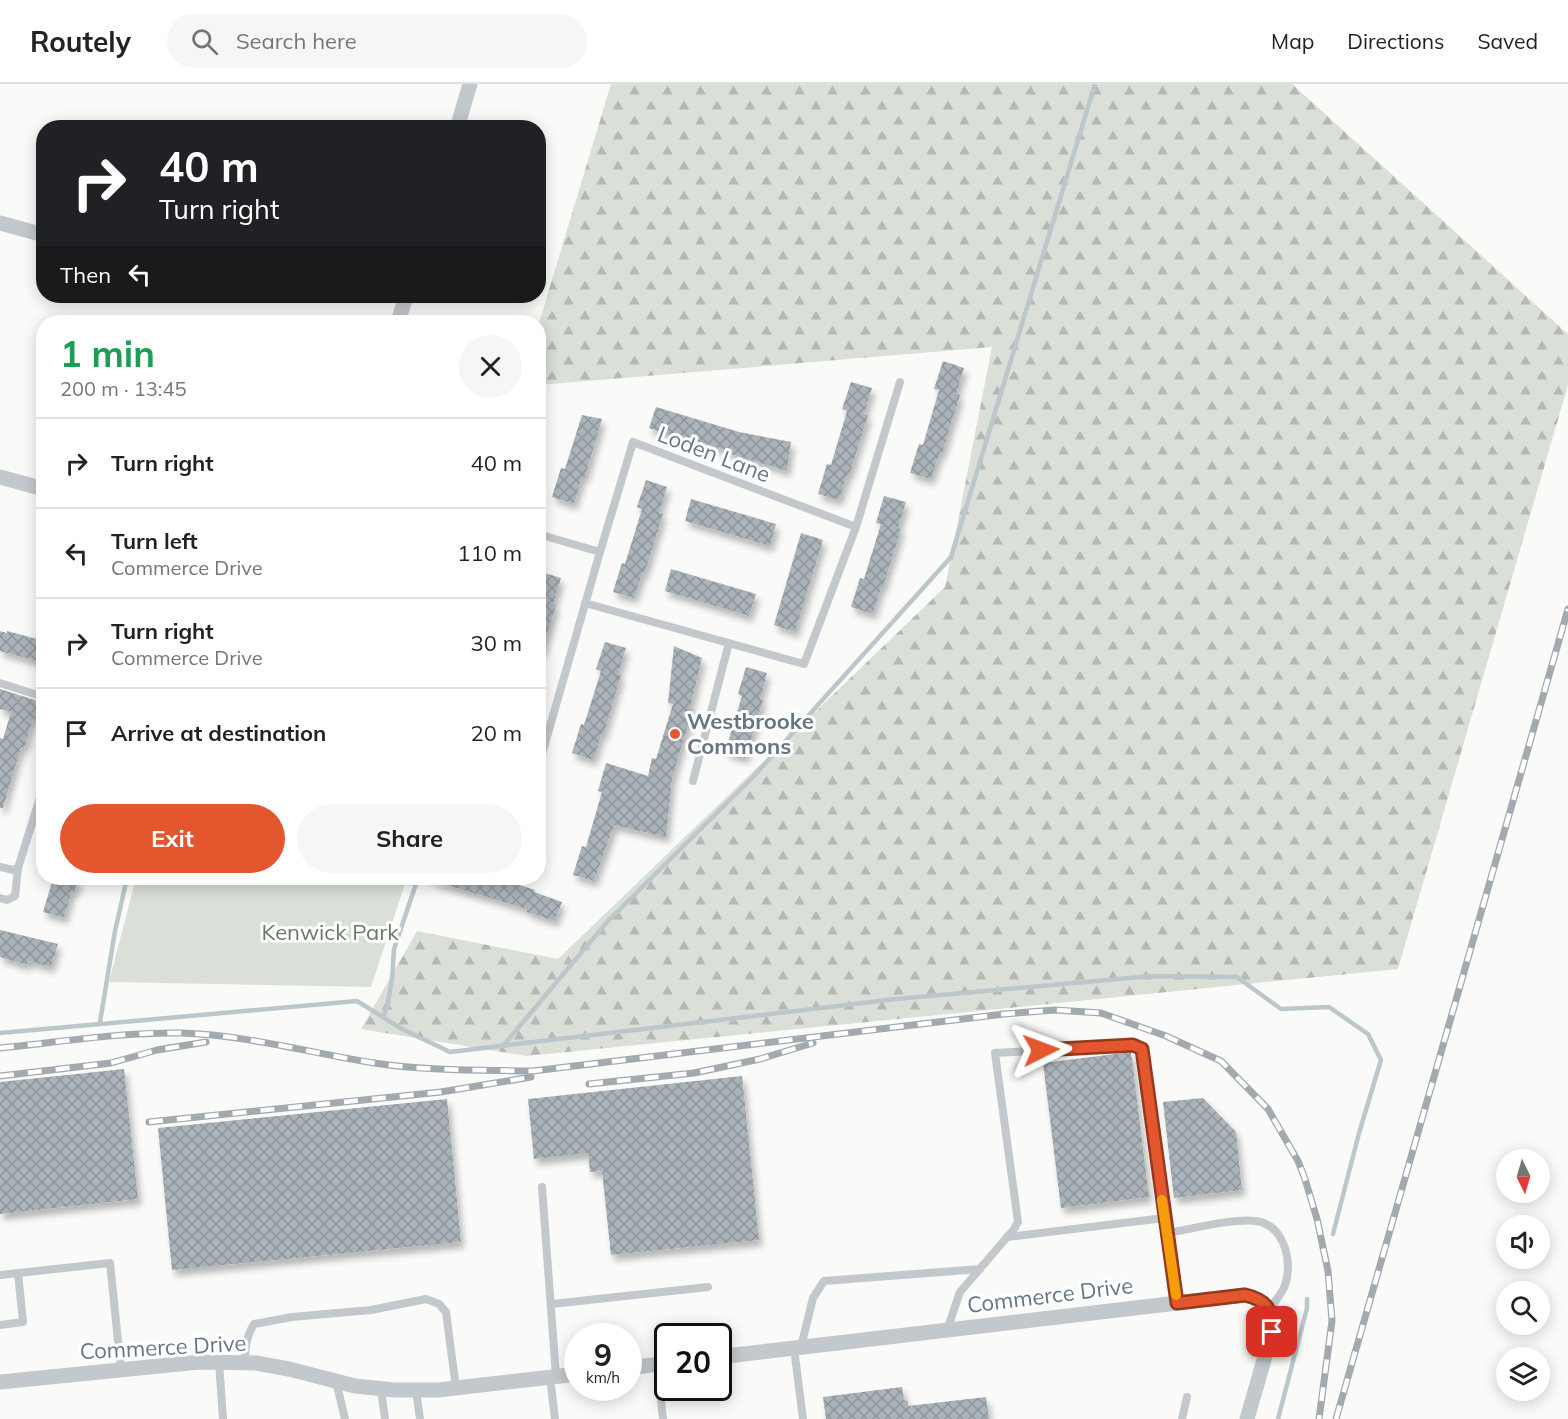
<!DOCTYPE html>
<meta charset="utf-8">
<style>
body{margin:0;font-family:Mulish,sans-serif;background:#f6f6f6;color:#222;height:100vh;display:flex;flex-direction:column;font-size:22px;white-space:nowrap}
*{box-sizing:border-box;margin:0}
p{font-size:20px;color:#767676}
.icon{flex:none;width:33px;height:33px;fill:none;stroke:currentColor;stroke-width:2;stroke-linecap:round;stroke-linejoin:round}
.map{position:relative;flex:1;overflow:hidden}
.panel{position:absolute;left:36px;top:231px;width:510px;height:570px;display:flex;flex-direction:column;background:#fff;border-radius:24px;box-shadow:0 3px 15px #0003}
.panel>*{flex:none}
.hud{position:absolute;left:36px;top:36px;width:510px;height:183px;border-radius:24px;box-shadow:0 3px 15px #0003;background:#202124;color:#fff;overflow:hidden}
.needle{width:39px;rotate:175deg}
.tools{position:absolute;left:1496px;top:1065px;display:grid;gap:12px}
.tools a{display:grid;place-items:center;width:54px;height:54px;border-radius:50%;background:#fff;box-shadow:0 3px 15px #0003;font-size:30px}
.speed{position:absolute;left:564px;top:1239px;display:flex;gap:12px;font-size:30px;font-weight:700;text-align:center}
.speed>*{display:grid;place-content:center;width:78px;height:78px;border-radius:50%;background:#fff;box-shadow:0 3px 15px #0003;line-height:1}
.speed small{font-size:15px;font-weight:400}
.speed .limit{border:3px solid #111;border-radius:9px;background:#fff;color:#111}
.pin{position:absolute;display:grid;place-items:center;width:51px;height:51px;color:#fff;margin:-26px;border-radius:12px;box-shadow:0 3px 9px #0006}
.me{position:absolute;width:66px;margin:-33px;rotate:87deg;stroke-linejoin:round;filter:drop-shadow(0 0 4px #0008)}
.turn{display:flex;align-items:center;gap:21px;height:126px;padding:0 24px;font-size:27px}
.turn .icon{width:78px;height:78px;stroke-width:2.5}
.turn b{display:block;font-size:42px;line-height:51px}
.then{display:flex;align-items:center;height:57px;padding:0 24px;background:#0003;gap:12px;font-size:22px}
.round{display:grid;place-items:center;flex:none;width:63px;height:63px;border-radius:32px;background:#f6f6f6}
.headline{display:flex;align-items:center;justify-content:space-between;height:102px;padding:0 24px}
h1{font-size:36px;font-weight:700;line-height:45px;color:#1e9e55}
.action{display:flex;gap:12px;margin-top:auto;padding:12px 24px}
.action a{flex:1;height:69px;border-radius:36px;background:#e4572e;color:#fff;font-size:24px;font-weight:700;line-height:69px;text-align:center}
.action a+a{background:#f6f6f6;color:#222}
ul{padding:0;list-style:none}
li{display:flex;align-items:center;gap:18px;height:90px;padding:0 24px;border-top:2px solid #e0e0e0}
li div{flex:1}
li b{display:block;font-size:22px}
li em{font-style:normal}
header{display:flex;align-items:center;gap:36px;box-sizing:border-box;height:84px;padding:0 30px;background:#fff;border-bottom:2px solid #e0e0e0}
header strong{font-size:28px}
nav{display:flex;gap:33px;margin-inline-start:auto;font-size:21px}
.search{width:420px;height:54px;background:#f6f6f6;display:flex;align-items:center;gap:15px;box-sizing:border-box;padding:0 21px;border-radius:33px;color:#767676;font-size:22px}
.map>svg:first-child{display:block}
</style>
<header>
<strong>Routely</strong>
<div class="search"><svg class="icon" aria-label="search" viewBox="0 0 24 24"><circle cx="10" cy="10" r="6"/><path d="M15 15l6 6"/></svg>Search here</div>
<nav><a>Map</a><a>Directions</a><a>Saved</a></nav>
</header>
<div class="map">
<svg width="1568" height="1335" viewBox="0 0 1568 1335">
<defs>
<pattern id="forest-firs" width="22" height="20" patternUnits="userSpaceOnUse" patternTransform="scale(1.5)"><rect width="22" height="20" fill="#dadfd7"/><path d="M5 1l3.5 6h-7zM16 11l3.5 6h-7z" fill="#b4b9b4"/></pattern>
<pattern id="building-cross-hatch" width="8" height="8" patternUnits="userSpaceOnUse" patternTransform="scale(1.5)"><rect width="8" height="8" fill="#aab3b9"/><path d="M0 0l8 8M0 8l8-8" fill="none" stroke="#8e969c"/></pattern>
<filter id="shadow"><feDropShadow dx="3.5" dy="6" stdDeviation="3" flood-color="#0004"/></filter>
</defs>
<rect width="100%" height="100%" fill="#fafaf8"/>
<!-- green -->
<polygon fill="#dadfd7" points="136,794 407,794 371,903 109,898"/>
<!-- forest -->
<polygon fill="url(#forest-firs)" points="611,0 1292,0 1568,250 1568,301 1398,885 527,972 361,945 417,847 558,875 945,503 992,263 539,301 539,239"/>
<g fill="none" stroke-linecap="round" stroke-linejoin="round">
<!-- stream -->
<g stroke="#bbc7cb" stroke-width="4.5">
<polyline points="383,933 387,923 392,896 394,865 418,794"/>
<polyline points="100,938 115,847 127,794"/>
<polyline points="0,949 357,917 402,945 450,968 896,915 1151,892 1237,893 1281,925 1329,923 1368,950 1381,976 1359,1049 1333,1150"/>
<polyline points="503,962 607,838 753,693 951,473 1095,0"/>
<polyline points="1278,1335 1307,1224 1307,1215"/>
</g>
</g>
<!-- building -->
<g fill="url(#building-cross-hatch)" filter="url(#shadow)">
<polygon points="943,277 964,284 956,310 960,311 942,369 940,368 931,395 910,389 919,360 923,361 939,306 934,305"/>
<polygon points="851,298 872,304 864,330 868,331 850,389 848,389 839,416 818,410 827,380 831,381 847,327 842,325"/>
<polygon points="656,323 739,348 791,358 787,387 731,370 731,368 678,351 678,354 649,344"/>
<polygon points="582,331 602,335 585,393 582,393 574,420 552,413 561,384 565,385"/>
<polygon points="646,396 667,403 659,429 663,430 645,488 643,487 634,514 613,508 622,479 625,480 642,425 637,423"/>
<polygon points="884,412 906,418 898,444 901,445 883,503 881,503 873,530 851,523 860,494 864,495 881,440 876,439"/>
<polygon points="691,415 776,440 770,462 685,437"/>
<polygon points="801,449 823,456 795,548 774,541"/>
<polygon points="671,485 756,510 749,532 665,507"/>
<polygon points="538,487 561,494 553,520 556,521 542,567 538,567"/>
<polygon points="0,547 7,549 7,547 44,557 44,579 0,567"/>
<polygon points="605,558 626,564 618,590 621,591 604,649 602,649 593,676 572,669 581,640 584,641 601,587 596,585"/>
<polygon points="674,562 702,574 690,624 693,625 672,694 666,753 614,741 594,797 573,791 582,762 586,763 602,708 598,707 606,679 648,692 652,674 656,675 673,620 668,619"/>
<polygon points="746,583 767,589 760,615 763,616 745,674 725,668 742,612 738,610"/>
<polygon points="0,605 44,619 44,638 33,635 24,664 21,663 3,724 0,724 0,654 3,655 11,628 0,625"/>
<polygon points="57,794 79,794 75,807 72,807 64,834 43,828 52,798 55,799"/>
<polygon points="429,794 498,794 535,806 534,808 562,818 555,837 527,828 527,825 429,796"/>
<polygon points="0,846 58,860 51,883 28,877 27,881 0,873"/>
<polygon points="1131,968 1149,1113 1061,1124 1043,979"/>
<polygon points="124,985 138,1115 0,1130 0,998"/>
<polygon points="742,992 759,1156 611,1171 602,1087 590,1088 588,1069 534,1075 528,1015"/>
<polygon points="1203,1014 1236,1048 1242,1106 1174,1114 1163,1018"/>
<polygon points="447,1015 461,1158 172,1186 158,1044"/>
<polygon points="902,1303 904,1316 908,1317 908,1322 986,1313 989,1335 826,1335 823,1313"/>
</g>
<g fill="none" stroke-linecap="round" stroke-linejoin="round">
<!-- service -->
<g stroke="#c3c8cc" stroke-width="8">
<polyline points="856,443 900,298"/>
<polyline points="538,450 600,468 538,684"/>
<polyline points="585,519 804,580 856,443 633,358 600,468"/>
<polyline points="0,599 44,613"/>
<polyline points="693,697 729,559"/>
<polyline points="0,783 13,786 18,784 44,701"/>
<polyline points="0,814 7,816 15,812 18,784"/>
<polyline points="542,1103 556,1292"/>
<path d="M1168 1149C1192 1145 1232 1134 1256 1137 1285 1141 1293 1179 1285 1201 1282 1210 1274 1218 1270 1225"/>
<polyline points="1007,1153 1164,1134"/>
<polyline points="0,1191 110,1179 121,1286"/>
<polyline points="552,1220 708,1203"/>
<polyline points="0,1241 23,1238 18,1189"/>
<polyline points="947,1246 960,1208 1014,1145 1018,1138 995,969 1133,961 1142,965 1177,1219"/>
<polyline points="801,1263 813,1214 824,1197 980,1185"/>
<polyline points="794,1264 803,1335"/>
<polyline points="219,1278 223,1335"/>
<path d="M245 1279C245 1264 246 1253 254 1240L292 1233 371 1226 426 1215 439 1220 446 1228 456 1304"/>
<polyline points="657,1280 663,1335"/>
<polyline points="550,1293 555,1335"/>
<polyline points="336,1297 345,1335"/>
<polyline points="381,1305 385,1335"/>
<polyline points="416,1307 420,1335"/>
<polyline points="1182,1335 1187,1313"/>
</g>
<!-- minor -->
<g stroke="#c3c8cc" stroke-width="15">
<polyline points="457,44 470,0"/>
<polyline points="0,139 44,151"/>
<polyline points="398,238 406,212"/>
<polyline points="0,393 44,405"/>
<path d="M718 1273 1245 1211C1267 1216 1273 1226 1272 1248L1247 1335"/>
<polyline points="628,1284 668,1279"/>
<polyline points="0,1298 199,1278 256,1279 289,1285 355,1302 394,1306 438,1306 578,1290"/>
</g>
<defs>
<g id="rail">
<path d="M0 964C60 958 121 948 181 949 246 951 311 969 374 979 427 987 480 986 533 987L1004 930 1055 926 1101 929 1166 952 1221 977 1268 1025 1298 1077 1305 1095 1317 1135 1328 1187 1332 1237 1319 1335"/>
<polyline points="0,992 111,979 157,966 206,958"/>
<polyline points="589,1000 694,989 760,975 813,959"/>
<polyline points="149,1038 441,1008 531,993"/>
<polyline points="1336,1335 1568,525"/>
</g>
</defs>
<!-- rail casing -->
<use href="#rail" stroke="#a2aab0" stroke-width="7"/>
<!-- rail -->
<use href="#rail" stroke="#fff" stroke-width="4.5" stroke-dasharray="14" stroke-linecap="butt"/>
</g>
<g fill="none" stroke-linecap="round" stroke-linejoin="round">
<defs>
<path id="route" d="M1041 966 1133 961 1142 965 1177 1219 1245 1211C1267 1216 1273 1226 1272 1248"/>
</defs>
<!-- route casing -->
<use href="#route" stroke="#94391e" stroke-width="15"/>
<!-- route -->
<use href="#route" stroke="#e4572e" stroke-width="10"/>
<!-- slow -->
<polyline stroke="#f59e0b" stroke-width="10" points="1162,1116 1176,1211"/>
</g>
<!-- markers -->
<circle fill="#e4572e" stroke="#fff" stroke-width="2" cx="675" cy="650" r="6"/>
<g text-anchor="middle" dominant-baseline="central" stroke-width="6" stroke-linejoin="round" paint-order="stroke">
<!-- street labels -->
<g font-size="22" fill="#657683" stroke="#fff">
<text transform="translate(714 370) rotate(21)">Loden Lane</text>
<text transform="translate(1050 1211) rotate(-7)">Commerce Drive</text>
<text transform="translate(163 1263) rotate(-3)">Commerce Drive</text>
</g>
<!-- poi labels -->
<g font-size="22" font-weight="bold" fill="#657683" stroke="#fff" text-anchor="start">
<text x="687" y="637">Westbrooke<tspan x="687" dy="25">Commons</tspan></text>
</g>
<!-- park labels -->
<g font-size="22" fill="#687a64" stroke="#fff">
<text x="330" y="848">Kenwick Park</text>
</g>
</g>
</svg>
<div class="tools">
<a><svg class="needle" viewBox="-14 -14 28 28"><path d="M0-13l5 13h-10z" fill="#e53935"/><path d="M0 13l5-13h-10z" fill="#767676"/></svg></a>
<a><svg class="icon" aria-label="sound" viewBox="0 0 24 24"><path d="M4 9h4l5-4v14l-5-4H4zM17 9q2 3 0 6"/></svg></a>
<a><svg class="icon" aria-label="search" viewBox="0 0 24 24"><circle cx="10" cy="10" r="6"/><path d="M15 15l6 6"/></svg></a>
<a><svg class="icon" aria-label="layers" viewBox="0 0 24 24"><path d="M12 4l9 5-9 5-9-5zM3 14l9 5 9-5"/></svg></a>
</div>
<div class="speed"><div>9<small>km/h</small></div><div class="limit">20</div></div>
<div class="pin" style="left:1272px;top:1248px;background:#d93025"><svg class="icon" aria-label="arrive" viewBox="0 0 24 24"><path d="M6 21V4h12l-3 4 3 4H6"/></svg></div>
<svg class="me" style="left:1041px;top:966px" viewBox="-20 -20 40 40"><path d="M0-17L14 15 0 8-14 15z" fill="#e4572e" stroke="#fff" stroke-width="4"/></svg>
<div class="hud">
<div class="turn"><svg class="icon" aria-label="right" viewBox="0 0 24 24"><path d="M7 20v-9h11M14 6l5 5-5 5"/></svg><div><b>40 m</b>Turn right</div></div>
<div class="then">Then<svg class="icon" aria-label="left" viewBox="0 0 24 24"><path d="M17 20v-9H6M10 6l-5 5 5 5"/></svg></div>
</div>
<section class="panel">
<div class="headline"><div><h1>1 min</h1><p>200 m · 13:45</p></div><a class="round"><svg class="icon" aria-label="close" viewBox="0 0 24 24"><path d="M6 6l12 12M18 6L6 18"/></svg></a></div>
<ul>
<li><svg class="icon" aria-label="right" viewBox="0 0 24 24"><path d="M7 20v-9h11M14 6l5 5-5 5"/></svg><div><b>Turn right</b></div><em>40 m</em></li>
<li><svg class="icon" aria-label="left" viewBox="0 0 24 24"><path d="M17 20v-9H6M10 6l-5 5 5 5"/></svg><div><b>Turn left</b><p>Commerce Drive</p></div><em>110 m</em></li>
<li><svg class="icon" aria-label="right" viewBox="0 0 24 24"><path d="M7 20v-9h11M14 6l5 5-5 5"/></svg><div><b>Turn right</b><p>Commerce Drive</p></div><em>30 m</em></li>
<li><svg class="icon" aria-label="arrive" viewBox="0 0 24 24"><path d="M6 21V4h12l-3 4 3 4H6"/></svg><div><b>Arrive at destination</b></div><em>20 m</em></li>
</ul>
<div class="action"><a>Exit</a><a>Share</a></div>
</section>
</div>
